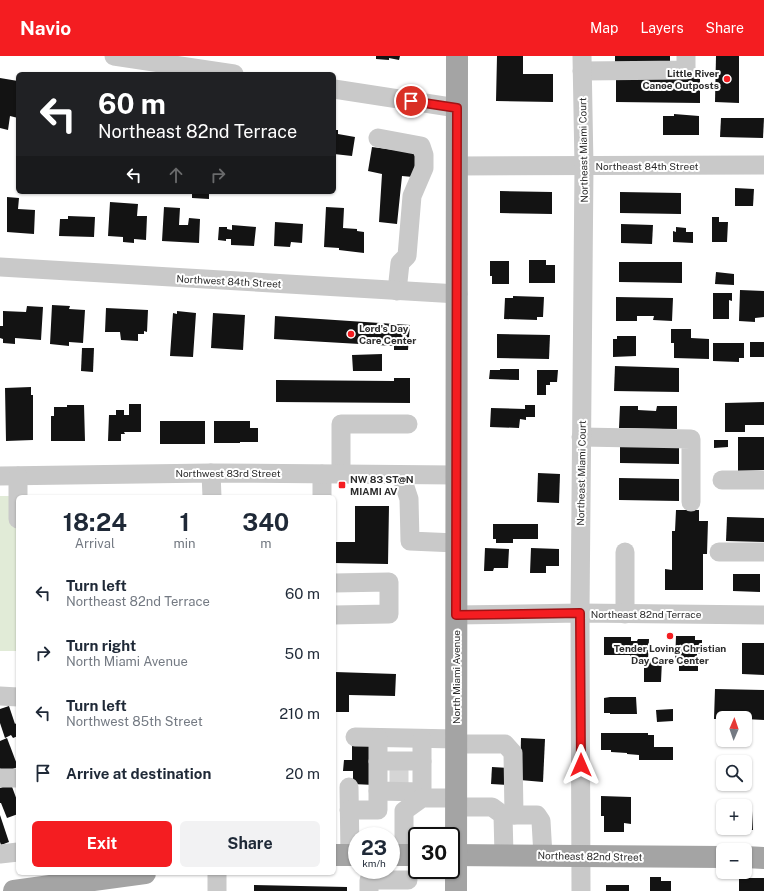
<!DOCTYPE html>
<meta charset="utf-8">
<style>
body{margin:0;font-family:"Public Sans",sans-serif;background:#f2f2f3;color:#1f2937;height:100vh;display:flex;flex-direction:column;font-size:15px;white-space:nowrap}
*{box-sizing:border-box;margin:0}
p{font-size:13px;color:#747a83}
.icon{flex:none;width:22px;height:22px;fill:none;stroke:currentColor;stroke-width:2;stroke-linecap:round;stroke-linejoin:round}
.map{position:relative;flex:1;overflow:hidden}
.side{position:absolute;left:16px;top:439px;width:320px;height:380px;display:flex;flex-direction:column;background:#fff;border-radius:6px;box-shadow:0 1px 3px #0004}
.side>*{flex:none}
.hud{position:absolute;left:16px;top:16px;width:320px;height:122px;border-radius:6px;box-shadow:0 1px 3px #0004;background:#202124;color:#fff;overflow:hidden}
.needle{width:26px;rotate:2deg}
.tools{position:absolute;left:716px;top:655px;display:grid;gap:8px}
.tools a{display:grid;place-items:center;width:36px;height:36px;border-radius:6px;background:#fff;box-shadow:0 1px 3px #0004;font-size:20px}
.speed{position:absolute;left:348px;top:771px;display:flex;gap:8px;font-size:20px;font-weight:700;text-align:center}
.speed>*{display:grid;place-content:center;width:52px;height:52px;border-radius:50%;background:#fff;box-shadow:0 1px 3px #0004;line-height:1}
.speed small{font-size:10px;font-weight:400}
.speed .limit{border:2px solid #111;border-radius:6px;background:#fff;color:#111}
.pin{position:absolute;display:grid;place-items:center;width:34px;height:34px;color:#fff;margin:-17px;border:2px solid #fff;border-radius:50%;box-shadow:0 1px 4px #0007}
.me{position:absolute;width:44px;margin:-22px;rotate:0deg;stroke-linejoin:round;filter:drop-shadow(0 0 3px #0008)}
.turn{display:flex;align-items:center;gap:14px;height:84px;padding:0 16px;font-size:18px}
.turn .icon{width:52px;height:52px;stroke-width:2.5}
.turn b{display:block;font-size:28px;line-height:34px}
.lanes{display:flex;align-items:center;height:38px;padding:0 16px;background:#0003;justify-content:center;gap:20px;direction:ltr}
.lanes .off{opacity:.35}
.eta{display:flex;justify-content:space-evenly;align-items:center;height:68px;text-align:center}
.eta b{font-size:24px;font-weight:700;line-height:28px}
.primary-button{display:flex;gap:8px;margin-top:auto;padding:8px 16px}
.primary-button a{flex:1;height:46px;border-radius:6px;background:#f41d21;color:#fff;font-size:16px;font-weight:700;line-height:46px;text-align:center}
.primary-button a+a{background:#f2f2f3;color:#1f2937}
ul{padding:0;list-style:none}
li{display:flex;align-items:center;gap:12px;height:60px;padding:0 16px}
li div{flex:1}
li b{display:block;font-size:15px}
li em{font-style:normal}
header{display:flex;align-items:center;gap:24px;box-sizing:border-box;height:56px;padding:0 20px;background:#f41d21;color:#fff}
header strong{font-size:19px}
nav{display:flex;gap:22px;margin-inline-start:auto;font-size:14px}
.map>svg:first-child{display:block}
</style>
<header>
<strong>Navio</strong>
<nav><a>Map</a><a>Layers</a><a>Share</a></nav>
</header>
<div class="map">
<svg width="764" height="835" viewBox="0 0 764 835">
<rect width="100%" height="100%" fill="#fff"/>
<!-- green -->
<polygon fill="#e1ebd7" points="0,440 197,440 18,441 18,595 0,595"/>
<!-- building -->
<g fill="#131313">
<polygon points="376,0 400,0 399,4 389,2 389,4 376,3"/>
<polygon points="497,0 523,0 523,18 553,18 553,46 496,45"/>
<polygon points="615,0 670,0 670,9 615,8"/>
<polygon points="716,0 739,0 739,47 715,46"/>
<polygon points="684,17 700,17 700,47 616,46 616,21"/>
<polygon points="0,22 18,25 18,62 10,60 8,74 0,72"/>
<polygon points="674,58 699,60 699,79 663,79 663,60 674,60"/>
<polygon points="721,62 764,62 763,82 720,81"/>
<polygon points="334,74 338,74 338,78 355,81 352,100 334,98"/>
<polygon points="372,91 417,97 413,121 402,120 397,168 379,166 382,118 368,115"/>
<polygon points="735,132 754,133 753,150 735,150"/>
<polygon points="500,135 552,136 552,158 500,157"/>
<rect x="35" y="136" width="12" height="2"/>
<polygon points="192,136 209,136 209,143 192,142"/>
<polygon points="620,136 681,137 681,158 620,157"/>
<polygon points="7,141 19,142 18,153 35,154 34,178 7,176"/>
<polygon points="110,146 138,148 137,160 147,160 146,184 134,183 134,187 123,186 123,181 108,180"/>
<polygon points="164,151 180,152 179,169 188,169 189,162 200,163 199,187 162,185"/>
<polygon points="326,151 344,152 343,172 357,173 357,175 364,176 364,197 339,194 339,192 324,191"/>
<polygon points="68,160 95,161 94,181 59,180 60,163 68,163"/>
<polygon points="712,161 719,161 719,166 728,166 727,186 712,186"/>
<polygon points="275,166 303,168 302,187 291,186 290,191 274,190"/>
<polygon points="621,168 653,169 652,188 621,187"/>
<polygon points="232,169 256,171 254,190 231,189 231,183 226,183 226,185 218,184 219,171 227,171 227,173 232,174"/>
<polygon points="676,171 686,172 686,176 693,176 693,187 673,186 673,175 676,176"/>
<polygon points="529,204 546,204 546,209 555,209 555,227 529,227"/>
<polygon points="490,205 509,205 509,228 492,228 492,220 490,220"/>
<polygon points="619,206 682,206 682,227 619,226"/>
<polygon points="716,216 734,218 734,229 715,228"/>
<polygon points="740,234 764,235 764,261 755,262 755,266 739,265"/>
<polygon points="713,237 732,237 732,245 729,244 729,263 713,263"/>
<polygon points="513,240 544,241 543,261 537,261 537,264 504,263 505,242 513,242"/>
<polygon points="616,241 673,242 672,265 653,264 654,260 637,260 637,265 616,265"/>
<polygon points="52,249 70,250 69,253 85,254 83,287 69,286 69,290 50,288"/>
<polygon points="27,250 43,251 41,284 15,282 15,288 3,287 3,283 0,282 0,270 3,270 3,255 26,256"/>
<polygon points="106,252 148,254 147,276 144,275 144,278 138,278 138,285 121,284 120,276 105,276"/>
<polygon points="177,255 196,257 193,301 170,300 173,257 177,258"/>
<polygon points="213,257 245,259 243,294 211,292"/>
<polygon points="275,260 410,269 408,294 394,294 394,290 274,283"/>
<polygon points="671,273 691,273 691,282 709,283 709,303 674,302 674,287 671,287"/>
<polygon points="497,278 550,279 549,303 497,302"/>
<polygon points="617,280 636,280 636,300 613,301 613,283 617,283"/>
<rect x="750" y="286" width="14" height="15"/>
<polygon points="713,287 744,287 744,302 739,302 739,306 713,305"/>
<polygon points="82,292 94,292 93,316 81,315"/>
<polygon points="382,298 382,315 353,315 352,299"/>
<polygon points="615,310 679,312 679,336 614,335"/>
<polygon points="500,313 519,313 519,324 489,323 490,314 500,314"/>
<polygon points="537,314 558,314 557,326 550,326 550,329 546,329 546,339 537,339"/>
<polygon points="394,322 410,322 410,347 276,346 276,324 394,325"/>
<polygon points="31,331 31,339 33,339 33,384 6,385 5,332"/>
<polygon points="764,346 764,369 745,369 745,376 725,376 725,347"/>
<polygon points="129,348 141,348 141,376 124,376 125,378 121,378 121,385 108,385 109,359 116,359 116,354 124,354 124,359 129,359"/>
<polygon points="67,349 84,349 85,385 51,385 51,360 54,360 54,351 67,351"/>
<polygon points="525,349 535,349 535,361 526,361 526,364 520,363 519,372 490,371 491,352 525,353"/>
<polygon points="620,350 638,350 638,354 656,355 657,350 677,350 677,373 619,372"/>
<rect x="160" y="365" width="45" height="23"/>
<polygon points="214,365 250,365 250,372 258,372 258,386 240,386 240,387 214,387"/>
<polygon points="738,381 764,381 764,414 738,415"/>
<polygon points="714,384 728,384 728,391 714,392"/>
<polygon points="620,385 679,386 679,408 620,407"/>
<polygon points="538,417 560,418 559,447 537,446"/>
<polygon points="619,422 679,423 679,445 619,444"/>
<polygon points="355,450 389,450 388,508 334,507 334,486 355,486"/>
<polygon points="676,454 699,454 699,465 708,465 707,498 703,498 703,534 665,534 665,513 672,514 672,475 675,475"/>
<polygon points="727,461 764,462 764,486 726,485"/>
<polygon points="493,468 538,468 538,483 513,483 513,487 496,487 496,483 493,483"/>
<polygon points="485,492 509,493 508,512 494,512 493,515 484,515"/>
<polygon points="531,492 559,493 559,510 546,510 546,517 530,517"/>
<polygon points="733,518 760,518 760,536 733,535"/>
<polygon points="676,580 695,580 695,584 702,584 702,598 697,598 697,600 694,601 694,606 698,606 698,615 679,615 679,606 675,606"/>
<polygon points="604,581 631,581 631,585 637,585 638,583 649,583 648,604 662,604 661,626 644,626 644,605 638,605 638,602 630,602 630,599 604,599"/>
<polygon points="742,587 764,587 764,619 742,618"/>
<polygon points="335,616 396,618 395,640 349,639 349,656 334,656"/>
<polygon points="715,633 764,634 764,664 745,663 745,662 714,663"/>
<polygon points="610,641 636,641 637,658 610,658 610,657 604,657 604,642"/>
<polygon points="9,650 15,668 18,666 18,680 13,682 11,679 5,682 0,667 0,653"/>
<polygon points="673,653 673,665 657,666 656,654"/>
<polygon points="601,677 648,677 648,679 654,679 654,691 673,691 673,704 639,704 639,699 627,698 627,697 611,696 611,694 601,694"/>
<polygon points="7,682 18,711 2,717 0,712 0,685"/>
<polygon points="521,682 545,683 543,726 520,724"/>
<polygon points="352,687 375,687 374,729 353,728 353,715 343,715 344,704 352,704"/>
<polygon points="492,711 509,712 508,729 491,728"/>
<polygon points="11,728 18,747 18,758 7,762 1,747 0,747 0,732"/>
<polygon points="601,740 631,741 631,768 624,767 624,776 604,776 604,760 601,760"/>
<polygon points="745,755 752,755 753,774 718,775 718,756 723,756 723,772 745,772"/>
<polygon points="0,759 9,786 1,789 0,786"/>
<polygon points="650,821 661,821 661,825 671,825 671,835 650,835"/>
<rect x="739" y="822" width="25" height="13"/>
<polygon points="254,829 347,831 347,835 254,835"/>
<rect x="606" y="829" width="23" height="6"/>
</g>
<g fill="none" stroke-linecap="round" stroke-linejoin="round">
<!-- minor-tunnel -->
<polyline stroke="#d5d5d5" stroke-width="19" stroke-dasharray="19 10" stroke-linecap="butt" points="399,727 399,712"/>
<!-- minor -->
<g stroke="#c9c9c9" stroke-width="19">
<polyline points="114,0 234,18"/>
<polyline points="582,15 686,14 686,0"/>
<polyline points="334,33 457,52"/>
<polyline points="378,82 421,90 424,99 424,112 412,140 407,200 400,207 397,235"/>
<polyline points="457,110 764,109"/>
<polyline points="0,211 458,238"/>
<polyline points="581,381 691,383 691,446"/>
<polyline points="211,417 212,441"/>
<polyline points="322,418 322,441"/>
<polyline points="341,418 341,368 408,368"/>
<polyline points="401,419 409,443 410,485 456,487"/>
<polyline points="0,420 211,417 456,419"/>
<polyline points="18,420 18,463"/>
<polyline points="722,424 764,424"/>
<polyline points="719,496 764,496"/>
<polyline points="334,527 389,526 389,558 334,559"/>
<polyline points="625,558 625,496"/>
<polyline points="456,559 580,557 764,559"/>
<polyline points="0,640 18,641"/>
<polyline points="355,681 457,683"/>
<polyline points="457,688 505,688 513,697 514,759"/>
<polyline points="378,705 422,705"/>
<polyline points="0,722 18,722"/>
<polyline points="349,731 350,799"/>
<polyline points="378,735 421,736"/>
<polyline points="422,742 422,683"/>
<polyline points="457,751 492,751 503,759 504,799"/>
<polyline points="349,754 378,754 378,682"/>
<polyline points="503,759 537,759 541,765 543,800"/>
<polyline points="0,798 18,796"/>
<polyline points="404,799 404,755 422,742 457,742"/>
<polyline points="217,835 217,817"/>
<polyline points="369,835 369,824 408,824"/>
<polyline points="581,835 580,557 584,110 582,0"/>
</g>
<!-- major -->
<g stroke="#a4a4a4" stroke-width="22">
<polyline points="334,799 357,799"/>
<polyline points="391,799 417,799"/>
<polyline points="451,799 723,801"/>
<polyline points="745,801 764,802"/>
<polyline points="14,835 145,817"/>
<polyline points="456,835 457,0"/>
</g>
</g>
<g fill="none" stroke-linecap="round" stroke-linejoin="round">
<defs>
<polyline id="route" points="411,45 457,52 456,559 580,557 581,709"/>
</defs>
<!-- route casing -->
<use href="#route" stroke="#9f1315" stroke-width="10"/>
<!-- route -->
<use href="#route" stroke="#f41d21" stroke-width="7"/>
</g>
<!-- markers -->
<g fill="#f41d21" stroke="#fff" stroke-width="1.5">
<circle cx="727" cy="23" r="4"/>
<circle cx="351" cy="278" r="4"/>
<rect x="338" y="425" width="8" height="8" rx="2"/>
<circle cx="670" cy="580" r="4"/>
</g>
<g text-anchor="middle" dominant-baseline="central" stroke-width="4" stroke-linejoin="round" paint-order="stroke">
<!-- poi labels -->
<g font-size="10" font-weight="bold" fill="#2c2c2c" stroke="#fff" text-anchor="start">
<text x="719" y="17" text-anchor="end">Little River<tspan x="719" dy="12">Canoe Outposts</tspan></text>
<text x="359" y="272">Lord's Day<tspan x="359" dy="12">Care Center</tspan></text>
<text x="350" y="423">NW 83 ST@N<tspan x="350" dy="12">MIAMI AV</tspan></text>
<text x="670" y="592" text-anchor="middle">Tender Loving Christian<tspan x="670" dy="12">Day Care Center</tspan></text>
</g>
<!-- street labels -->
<g font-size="10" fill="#2c2c2c" stroke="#fff">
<text transform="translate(583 94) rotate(-91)">Northeast Miami Court</text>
<text x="647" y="110">Northeast 84th Street</text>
<text transform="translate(229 225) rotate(3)">Northwest 84th Street</text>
<text x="228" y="417">Northwest 83rd Street</text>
<text transform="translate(581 417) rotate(-89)">Northeast Miami Court</text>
<text x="646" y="558">Northeast 82nd Terrace</text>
<text transform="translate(456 621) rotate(-90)">North Miami Avenue</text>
<text transform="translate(590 800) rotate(1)">Northeast 82nd Street</text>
</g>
</g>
</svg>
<div class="tools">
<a><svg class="needle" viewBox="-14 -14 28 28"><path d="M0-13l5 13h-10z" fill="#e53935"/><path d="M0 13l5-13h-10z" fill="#747a83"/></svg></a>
<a><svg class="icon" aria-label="search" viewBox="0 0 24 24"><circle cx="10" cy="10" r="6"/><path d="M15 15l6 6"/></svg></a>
<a>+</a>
<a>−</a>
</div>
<div class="speed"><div>23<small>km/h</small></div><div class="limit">30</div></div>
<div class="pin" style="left:411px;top:45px;background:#d93025"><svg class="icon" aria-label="arrive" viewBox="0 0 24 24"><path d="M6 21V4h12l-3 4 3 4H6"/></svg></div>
<svg class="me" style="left:581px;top:709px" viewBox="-20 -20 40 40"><path d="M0-17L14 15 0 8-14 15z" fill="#f41d21" stroke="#fff" stroke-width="4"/></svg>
<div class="hud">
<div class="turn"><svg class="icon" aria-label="left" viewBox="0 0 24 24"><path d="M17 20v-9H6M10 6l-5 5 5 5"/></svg><div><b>60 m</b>Northeast 82nd Terrace</div></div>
<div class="lanes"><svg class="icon" aria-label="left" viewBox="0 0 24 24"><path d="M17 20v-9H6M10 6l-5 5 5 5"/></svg><svg class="icon off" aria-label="ahead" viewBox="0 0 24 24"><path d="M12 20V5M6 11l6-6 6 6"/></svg><svg class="icon off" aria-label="right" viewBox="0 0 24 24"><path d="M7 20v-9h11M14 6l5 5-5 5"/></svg></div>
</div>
<section class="side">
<div class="eta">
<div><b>18:24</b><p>Arrival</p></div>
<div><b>1</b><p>min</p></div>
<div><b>340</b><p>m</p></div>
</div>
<ul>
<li><svg class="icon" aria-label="left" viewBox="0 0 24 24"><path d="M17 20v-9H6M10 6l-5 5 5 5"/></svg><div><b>Turn left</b><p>Northeast 82nd Terrace</p></div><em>60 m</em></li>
<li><svg class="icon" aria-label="right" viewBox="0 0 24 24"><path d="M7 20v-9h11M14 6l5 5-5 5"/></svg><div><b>Turn right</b><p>North Miami Avenue</p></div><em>50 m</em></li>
<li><svg class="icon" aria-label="left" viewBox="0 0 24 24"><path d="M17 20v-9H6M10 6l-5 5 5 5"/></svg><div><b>Turn left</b><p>Northwest 85th Street</p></div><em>210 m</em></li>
<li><svg class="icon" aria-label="arrive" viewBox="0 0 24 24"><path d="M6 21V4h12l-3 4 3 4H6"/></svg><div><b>Arrive at destination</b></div><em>20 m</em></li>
</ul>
<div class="primary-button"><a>Exit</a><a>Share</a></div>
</section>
</div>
